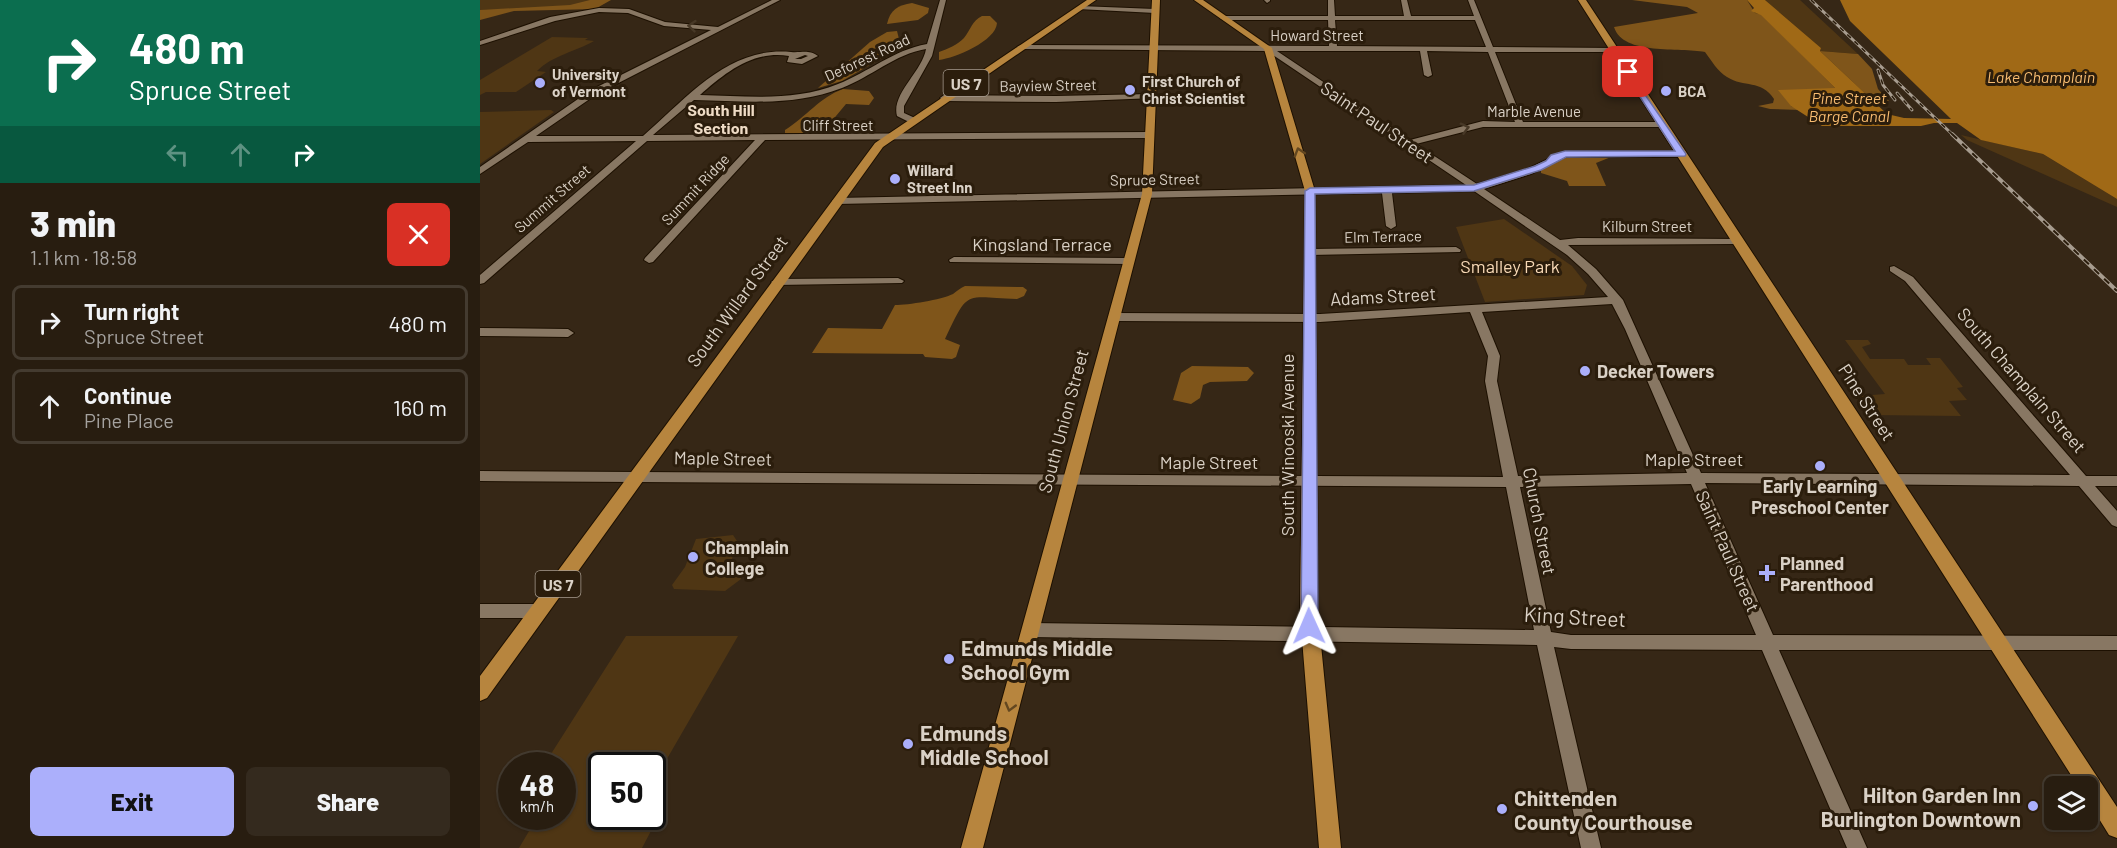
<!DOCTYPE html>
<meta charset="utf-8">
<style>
body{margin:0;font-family:Barlow,sans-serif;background:#342a1e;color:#f1f3f6;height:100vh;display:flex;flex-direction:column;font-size:22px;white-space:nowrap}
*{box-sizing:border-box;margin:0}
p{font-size:20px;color:#a5a29f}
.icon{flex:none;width:33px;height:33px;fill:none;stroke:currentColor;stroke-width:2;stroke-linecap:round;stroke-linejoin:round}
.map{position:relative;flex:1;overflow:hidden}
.sheet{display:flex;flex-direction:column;background:#281d10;width:480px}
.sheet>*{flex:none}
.top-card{background:#0b6e4f;color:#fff;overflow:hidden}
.tools{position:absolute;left:1564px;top:776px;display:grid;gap:12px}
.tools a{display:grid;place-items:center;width:54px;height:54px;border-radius:9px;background:#281d10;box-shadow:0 2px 4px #0004,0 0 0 2px #443b30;font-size:30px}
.speed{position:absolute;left:18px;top:752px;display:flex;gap:12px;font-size:30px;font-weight:700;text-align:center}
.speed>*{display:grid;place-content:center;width:78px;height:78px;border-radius:50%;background:#281d10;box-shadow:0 2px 4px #0004,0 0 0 2px #443b30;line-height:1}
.speed small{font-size:15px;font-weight:400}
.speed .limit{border:3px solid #111;border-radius:9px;background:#fff;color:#111}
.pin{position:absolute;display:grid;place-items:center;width:51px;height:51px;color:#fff;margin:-26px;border-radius:12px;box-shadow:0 3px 9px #0006}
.me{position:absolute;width:66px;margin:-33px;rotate:359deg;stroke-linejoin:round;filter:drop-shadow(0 0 4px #0008)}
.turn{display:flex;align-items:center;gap:21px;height:126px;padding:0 30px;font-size:27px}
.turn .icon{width:78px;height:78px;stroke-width:2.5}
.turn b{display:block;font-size:42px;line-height:51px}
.lanes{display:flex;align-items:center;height:57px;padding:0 30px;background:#0003;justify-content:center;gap:30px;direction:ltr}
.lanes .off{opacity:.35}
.round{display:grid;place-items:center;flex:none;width:63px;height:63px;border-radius:9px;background:#342a1e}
.summary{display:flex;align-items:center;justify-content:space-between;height:102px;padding:0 30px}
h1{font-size:36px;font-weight:800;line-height:45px}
.button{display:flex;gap:12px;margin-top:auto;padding:12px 30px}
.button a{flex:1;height:69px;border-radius:9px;background:#abaffb;color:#111;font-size:24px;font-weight:800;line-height:69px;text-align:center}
.button a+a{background:#342a1e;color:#f1f3f6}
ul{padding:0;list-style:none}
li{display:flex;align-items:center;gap:18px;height:75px;margin:0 12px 9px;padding:0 18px;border:3px solid #443b30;border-radius:9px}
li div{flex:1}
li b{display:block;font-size:22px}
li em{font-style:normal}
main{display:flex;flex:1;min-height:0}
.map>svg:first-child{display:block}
</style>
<main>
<section class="sheet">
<div class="top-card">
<div class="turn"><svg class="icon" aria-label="right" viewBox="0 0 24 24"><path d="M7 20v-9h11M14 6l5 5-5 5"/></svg><div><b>480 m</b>Spruce Street</div></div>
<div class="lanes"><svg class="icon off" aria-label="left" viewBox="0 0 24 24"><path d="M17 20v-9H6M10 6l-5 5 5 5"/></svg><svg class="icon off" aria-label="ahead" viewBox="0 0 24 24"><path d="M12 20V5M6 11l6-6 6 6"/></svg><svg class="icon" aria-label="right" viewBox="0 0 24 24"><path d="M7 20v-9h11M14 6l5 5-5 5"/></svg></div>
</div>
<div class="summary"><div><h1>3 min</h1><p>1.1 km · 18:58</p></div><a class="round" style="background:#d93025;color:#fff"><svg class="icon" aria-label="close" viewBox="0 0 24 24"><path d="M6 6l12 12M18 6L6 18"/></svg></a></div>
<ul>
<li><svg class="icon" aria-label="right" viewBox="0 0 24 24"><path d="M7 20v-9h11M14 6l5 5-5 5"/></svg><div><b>Turn right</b><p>Spruce Street</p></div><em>480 m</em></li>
<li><svg class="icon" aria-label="ahead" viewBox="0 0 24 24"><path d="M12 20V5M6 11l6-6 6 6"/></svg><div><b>Continue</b><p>Pine Place</p></div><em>160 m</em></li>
</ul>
<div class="button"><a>Exit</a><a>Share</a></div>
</section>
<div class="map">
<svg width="1637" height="848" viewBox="0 0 1637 848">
<rect width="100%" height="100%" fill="#362716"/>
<!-- green -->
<g fill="#4f3614">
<polygon points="0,0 130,0 115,9 0,10"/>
<polygon points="1285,0 1320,0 1378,54 1340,51 1341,48"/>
<path d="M72 37 108 38 105 40 114 41C95 52 73 55 57 71L66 72 36 92H6L0 95V80Z"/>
<polygon points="71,110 74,112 0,164 0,112"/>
<polygon points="1481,135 1563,154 1637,199 1637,207 1487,140"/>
<polygon points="1024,219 1092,266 1107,285 1104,295 1005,302 976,227"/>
<polygon points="1365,340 1388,340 1391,344 1382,347 1390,359 1424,359 1428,365 1451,365 1446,358 1460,358 1483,387 1477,388 1487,400 1469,401 1481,416 1391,415 1379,396 1405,394"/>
<polygon points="253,535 257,541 252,559 261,571 261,579 245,591 194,589 192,585 205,567 216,539"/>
<polygon points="146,636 258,636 173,783 172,765 122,765 122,816 172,816 173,809 182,810 162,848 39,848 58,816 82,816 82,765 64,765"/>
</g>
<!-- forest -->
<g fill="#7f551a">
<polygon points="110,0 131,0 115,9 34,11 0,20 0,10 90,5"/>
<path d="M1152 0H1267L1275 13 1281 14 1356 89 1311 106 1321 110 1290 109 1278 106 1293 103 1294 99C1281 79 1264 88 1247 77 1238 72 1231 60 1225 52 1200 47 1143 56 1134 27L1218 13 1207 7Z"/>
<path d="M432 3 449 8 448 13 438 20 407 24C410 10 418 5 432 3Z"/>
<path d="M502 16H510L517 23C516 41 475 58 459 60V52C468 49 477 45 484 38 491 29 492 21 502 16Z"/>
<polygon points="417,31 421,47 362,81 338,88 390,42 407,32"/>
<polygon points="1340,51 1378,54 1392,69 1398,89 1409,101 1394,102"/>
<path d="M363 89 389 91 394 98 389 105 366 104 341 134 305 133V130C326 117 340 97 363 89Z"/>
<polygon points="1136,155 1116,163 1126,186 1089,186 1087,181 1061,173 1061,169 1071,165 1081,156"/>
<path d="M485 286 543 287 547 290 544 296 537 299C483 297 489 289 465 339L480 345 476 357 472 359 445 357 443 354 332 353 348 328 402 329 415 305C428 305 461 300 473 294 477 291 480 288 485 286Z"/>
<polygon points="712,366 768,367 774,373 767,381 730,382 723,385 720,398 711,404 693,400 701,373"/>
</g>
<!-- water -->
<polygon fill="#a06916" points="1267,0 1285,0 1341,48 1340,51 1407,114 1424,118 1471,119 1370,21 1360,0 1637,0 1637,199 1563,154 1501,140 1477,123 1454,123 1441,126 1342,126 1311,106 1298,90 1355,88 1281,15 1271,11 1274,8"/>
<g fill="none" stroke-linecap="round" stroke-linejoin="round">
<defs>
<g id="minor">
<path d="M292 0H300L117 94 56 136H163C207 98 248 46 311 52 322 53 328 49 338 56L322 64 307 62 309 56C273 50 245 73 220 95 267 96 313 102 358 84 389 72 413 50 447 44L460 0H466L452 56 424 106V113L435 118V122H429L417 116C411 94 442 72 446 49 415 54 391 77 362 88 313 107 265 101 214 100L173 135 670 132 674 135 670 138 285 140 173 262 169 263 164 260 165 258 275 140 167 141 4 283 0 284V275L156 141 48 142 0 174V167L111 90 231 30 184 26 148 13 119 12 75 21 0 45V41L70 17 119 8 149 9 185 22 238 27ZM325 55 328 56 321 59H315Z"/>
<polygon points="784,0 790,0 790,1 787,3"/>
<path d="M848 0H854L855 16H924L921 0H927L931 16H994L988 0H994L1013 47 1136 48V52H1015L1043 122H1183L1187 125 1186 127H1003L936 144 997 184 1045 170 1085 151 1204 152 1206 154 1201 157H1085L1051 174 1004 189 1080 240 1098 238 1261 239 1262 241 1257 244 1088 245 1116 269 1143 300 1221 473 1590 475 1425 281 1410 271V267L1414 266 1433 277 1606 476H1637V486H1615L1637 511V527L1632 525 1599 486 1225 483 1293 635 1637 636V650H1299L1387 848H1367L1282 650 1091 649 1074 647 1121 848H1101L1057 645 551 637 545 635 543 630 545 625 551 623 1054 630 1026 487 0 481V471L1023 477 1005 381 1008 356 990 312 840 322 634 321 628 317 634 313 840 314 1128 297 1108 274 1087 255 994 191 912 193 916 226 911 229 906 226 902 193 357 204 352 201 357 198 986 185 787 51 541 49 537 47 541 45 849 46 848 20H744L740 18 744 16H848ZM855 20H995L1006 47 857 46ZM797 51H940L944 75 948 77 952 75 947 51 1008 52 1035 122 1003 121 930 140ZM1132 304 1145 329 1207 473 1038 476 1017 381 1020 356 1002 312ZM1211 484 1276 635H1091L1071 632 1040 487Z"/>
<polygon points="600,6 675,9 678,11 675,13 598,9"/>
<polygon points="672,94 675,94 675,98 576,102 464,101 460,98 464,95 576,96"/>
<polygon points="976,247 981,250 980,252 830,255 825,252 830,249"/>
<polygon points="474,257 649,258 654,261 649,264 470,262 469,260"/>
<polygon points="418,278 424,281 422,283 297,285 291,282 297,279"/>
<polygon points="0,328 88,329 94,333 88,337 0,336"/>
<polygon points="0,604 59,604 65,606 67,611 65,616 59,618 0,618"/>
</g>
<g id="major">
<polygon points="607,0 616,0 403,147 7,698 0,701 0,676 395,143"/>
<polygon points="672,0 680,0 672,194 503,848 481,848 662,194"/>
<polygon points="714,0 723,0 792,48 835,191 838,614 861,848 839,848 820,614 825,191 784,49"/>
<polygon points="1098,0 1106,0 1637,807 1637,838 1629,835 1608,801 1608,786 1598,786"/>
</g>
</defs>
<!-- minor casing -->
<use href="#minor" stroke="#1d1001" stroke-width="2"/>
<!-- major casing -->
<use href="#major" stroke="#1d1001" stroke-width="2"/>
<!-- minor -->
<use href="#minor" fill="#887763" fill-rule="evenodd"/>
<!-- major -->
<use href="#major" fill="#b7853e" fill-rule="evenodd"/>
<defs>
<g id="rail-far1">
<polyline points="1331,0 1473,135"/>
<polyline points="1398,70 1403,85 1415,100"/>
<polyline points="1417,93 1432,110"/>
</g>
<polyline id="rail" points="1472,134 1637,291"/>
</defs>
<!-- rail-far1 casing -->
<use href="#rail-far1" stroke="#a79c8f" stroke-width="3"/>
<!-- rail casing -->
<use href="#rail" stroke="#a79c8f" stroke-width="4"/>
<!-- rail-far1 -->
<use href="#rail-far1" stroke="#2b1d0c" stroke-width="1.5" stroke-dasharray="5" stroke-linecap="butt"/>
<!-- rail -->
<use href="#rail" stroke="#2b1d0c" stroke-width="2" stroke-dasharray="7" stroke-linecap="butt"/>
</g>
<!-- one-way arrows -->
<defs><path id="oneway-chevron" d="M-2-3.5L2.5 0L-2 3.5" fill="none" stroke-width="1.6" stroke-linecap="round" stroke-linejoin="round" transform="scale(1.5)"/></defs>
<g stroke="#473826">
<use href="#oneway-chevron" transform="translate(212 26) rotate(-175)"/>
<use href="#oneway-chevron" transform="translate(985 128) rotate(-15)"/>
</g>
<g stroke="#634720">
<use href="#oneway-chevron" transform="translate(819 152) rotate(-107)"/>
<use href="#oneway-chevron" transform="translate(530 707) rotate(105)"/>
</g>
<!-- route -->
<polygon fill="#abaffb" stroke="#6f72a3" stroke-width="1.5" points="1148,70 1206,154 1205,156 1086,157 1061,170 994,191 835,194 838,626 835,631 823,631 821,626 825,191 830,188 994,185 1055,166 1066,161 1071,155 1085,151 1195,151 1144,72"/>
<!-- markers -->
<g fill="#abaffb" stroke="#2b1d0c" stroke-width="2">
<circle cx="60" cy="83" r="6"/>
<circle cx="650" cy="90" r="6"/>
<circle cx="1186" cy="91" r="6"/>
<circle cx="415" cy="179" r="6"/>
<circle cx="1105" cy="371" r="6"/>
<circle cx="1340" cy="466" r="6"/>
<circle cx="213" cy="557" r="6"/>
<path d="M1284 564h6v6h6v6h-6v6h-6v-6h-6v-6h6z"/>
<circle cx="469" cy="659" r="6"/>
<circle cx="428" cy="744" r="6"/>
<circle cx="1553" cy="806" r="6"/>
<circle cx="1022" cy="809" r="6"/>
</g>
<g text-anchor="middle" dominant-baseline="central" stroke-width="6" stroke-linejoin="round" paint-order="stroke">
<!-- far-street labels -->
<g font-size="15" fill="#dad1c6" stroke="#2b1d0c">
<text x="837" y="35">Howard Street</text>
<text transform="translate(387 57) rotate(-25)">Deforest Road</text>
<text transform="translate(568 85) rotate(-1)">Bayview Street</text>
<text x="1054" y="111">Marble Avenue</text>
<text x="358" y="125">Cliff Street</text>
<text transform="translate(675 179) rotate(-1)">Spruce Street</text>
<text transform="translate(215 189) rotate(-47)">Summit Ridge</text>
<text transform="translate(72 198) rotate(-41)">Summit Street</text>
<text x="1167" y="226">Kilburn Street</text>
<text transform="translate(903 236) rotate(-1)">Elm Terrace</text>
</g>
<!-- far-poi labels -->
<g font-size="15" font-weight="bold" fill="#dad1c6" stroke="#2b1d0c" text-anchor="start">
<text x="72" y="74">University<tspan x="72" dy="17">of Vermont</tspan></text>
<text x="662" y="81">First Church of<tspan x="662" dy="17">Christ Scientist</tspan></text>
<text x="1198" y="91">BCA</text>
<text x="427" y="170">Willard<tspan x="427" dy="17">Street Inn</tspan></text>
</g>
<!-- far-water labels -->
<g font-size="16" font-style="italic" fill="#f8bc71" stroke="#2b1d0c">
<text x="1561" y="76">Lake Champlain</text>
<text x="1369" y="97">Pine Street<tspan x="1369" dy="18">Barge Canal</tspan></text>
</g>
<!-- shield labels -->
<g fill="#2b1d0c" stroke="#a69b8e" stroke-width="1.5">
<rect x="463.5" y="70" width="45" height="26" rx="4.5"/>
<rect x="55.5" y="571" width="45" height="26" rx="4.5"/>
</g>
<g font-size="16" font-weight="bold" fill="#dad1c6">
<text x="486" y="83">US 7</text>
<text x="78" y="584">US 7</text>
</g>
<!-- far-neighbourhood labels -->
<g font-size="16" font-weight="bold" fill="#efdcc6" stroke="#2b1d0c">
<text x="241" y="109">South Hill<tspan x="241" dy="18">Section</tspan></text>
</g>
<!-- street labels -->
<g font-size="18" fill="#dad1c6" stroke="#2b1d0c">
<text transform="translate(897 122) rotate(34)">Saint Paul Street</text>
<text x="562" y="244">Kingsland Terrace</text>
<text transform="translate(903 296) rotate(-3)">Adams Street</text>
<text transform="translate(257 301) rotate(-54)">South Willard Street</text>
<text transform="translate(1542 380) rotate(49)">South Champlain Street</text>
<text transform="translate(1387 402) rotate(57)">Pine Street</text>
<text transform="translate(583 421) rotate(-75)">South Union Street</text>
<text transform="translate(807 445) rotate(-90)">South Winooski Avenue</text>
<text transform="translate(243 458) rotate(1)">Maple Street</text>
<text x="1214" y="459">Maple Street</text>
<text x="729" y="462">Maple Street</text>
<text transform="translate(1060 521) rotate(79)">Church Street</text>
<text transform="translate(1248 551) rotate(66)">Saint Paul Street</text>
</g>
<!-- park labels -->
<g font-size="18" fill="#f8d9b6" stroke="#2b1d0c">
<text x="1030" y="266">Smalley Park</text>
</g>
<!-- poi labels -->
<g font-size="18" font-weight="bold" fill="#dad1c6" stroke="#2b1d0c" text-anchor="start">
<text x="1117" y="371">Decker Towers</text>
<text x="1340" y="486" text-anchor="middle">Early Learning<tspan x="1340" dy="21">Preschool Center</tspan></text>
<text x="225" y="547">Champlain<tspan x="225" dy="21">College</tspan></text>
<text x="1300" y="563">Planned<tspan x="1300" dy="21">Parenthood</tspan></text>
</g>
<!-- near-street labels -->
<g font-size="21" fill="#dad1c6" stroke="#2b1d0c">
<text transform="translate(1095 616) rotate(3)">King Street</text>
</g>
<!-- near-poi labels -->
<g font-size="21" font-weight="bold" fill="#dad1c6" stroke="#2b1d0c" text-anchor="start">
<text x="481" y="647">Edmunds Middle<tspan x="481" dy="24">School Gym</tspan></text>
<text x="440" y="732">Edmunds<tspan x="440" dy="24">Middle School</tspan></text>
<text x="1541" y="794" text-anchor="end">Hilton Garden Inn<tspan x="1541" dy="24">Burlington Downtown</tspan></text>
<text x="1034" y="797">Chittenden<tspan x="1034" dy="24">County Courthouse</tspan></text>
</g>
</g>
</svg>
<div class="tools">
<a><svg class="icon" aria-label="layers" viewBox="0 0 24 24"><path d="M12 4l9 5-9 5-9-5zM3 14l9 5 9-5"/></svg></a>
</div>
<div class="speed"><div>48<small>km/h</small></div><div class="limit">50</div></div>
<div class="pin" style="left:1148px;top:72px;background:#d93025"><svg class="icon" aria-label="arrive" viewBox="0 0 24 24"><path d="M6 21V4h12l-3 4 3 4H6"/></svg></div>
<svg class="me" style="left:829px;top:626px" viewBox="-20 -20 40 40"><path d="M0-17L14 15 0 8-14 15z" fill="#abaffb" stroke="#fff" stroke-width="4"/></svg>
</div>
</main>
